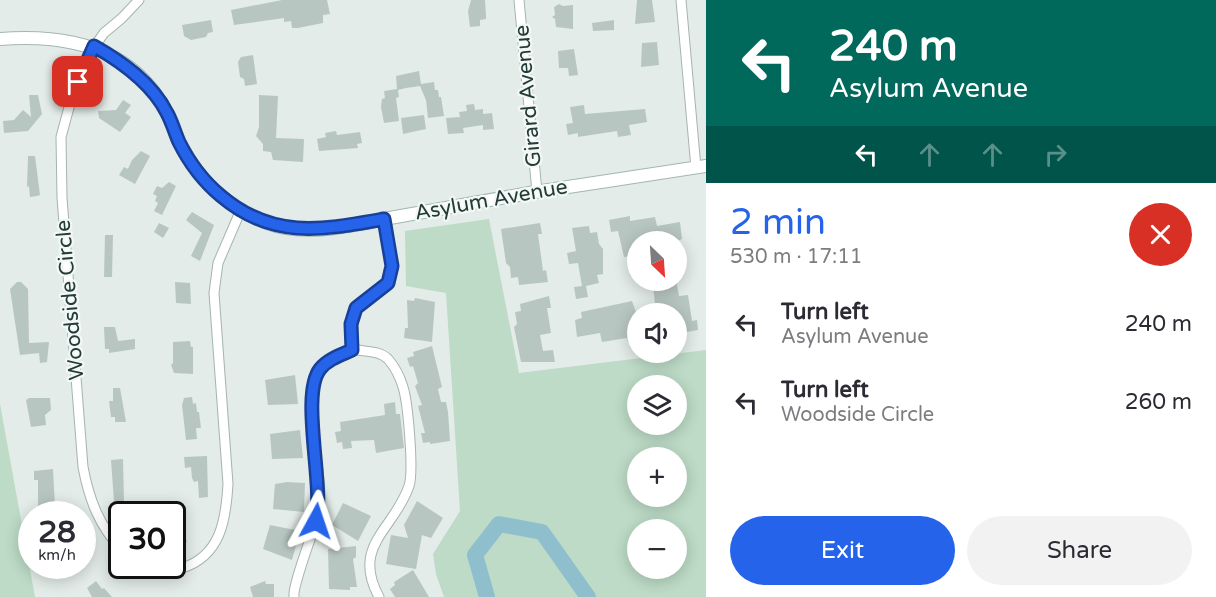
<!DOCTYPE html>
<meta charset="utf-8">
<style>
body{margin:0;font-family:"Varela Round",sans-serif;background:#f2f2f3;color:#2b2b33;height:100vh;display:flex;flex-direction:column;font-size:22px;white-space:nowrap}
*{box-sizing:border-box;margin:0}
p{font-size:20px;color:#7c7c81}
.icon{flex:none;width:33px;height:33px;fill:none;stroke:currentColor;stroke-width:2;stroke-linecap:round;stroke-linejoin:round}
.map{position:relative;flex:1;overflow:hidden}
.drawer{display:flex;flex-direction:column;background:#fff;width:510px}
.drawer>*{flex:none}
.banner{background:#00695c;color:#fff;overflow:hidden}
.needle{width:39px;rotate:155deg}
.fabs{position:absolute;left:627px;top:231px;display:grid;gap:12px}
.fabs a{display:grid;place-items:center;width:60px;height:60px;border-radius:50%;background:#fff;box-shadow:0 3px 15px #0003;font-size:30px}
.speed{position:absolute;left:18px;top:501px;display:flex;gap:12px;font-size:30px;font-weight:700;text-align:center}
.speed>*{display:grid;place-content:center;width:78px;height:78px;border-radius:50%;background:#fff;box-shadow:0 3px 15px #0003;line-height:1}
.speed small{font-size:15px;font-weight:400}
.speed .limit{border:3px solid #111;border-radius:9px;background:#fff;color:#111}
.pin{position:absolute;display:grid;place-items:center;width:51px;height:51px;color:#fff;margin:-26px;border-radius:12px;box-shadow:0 3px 9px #0006}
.me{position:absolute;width:66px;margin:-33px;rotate:5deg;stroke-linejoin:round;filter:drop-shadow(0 0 4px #0008)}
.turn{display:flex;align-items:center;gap:21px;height:126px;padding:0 24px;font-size:27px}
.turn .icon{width:78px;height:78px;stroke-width:2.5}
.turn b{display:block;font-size:42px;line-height:51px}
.lanes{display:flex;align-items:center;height:57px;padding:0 24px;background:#0003;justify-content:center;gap:30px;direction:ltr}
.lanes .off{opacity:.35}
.round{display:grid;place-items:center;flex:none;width:63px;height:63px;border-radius:32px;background:#f2f2f3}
.overview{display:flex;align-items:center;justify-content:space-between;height:102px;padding:0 24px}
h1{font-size:36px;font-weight:600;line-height:45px;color:#2563eb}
.cta{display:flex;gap:12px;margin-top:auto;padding:12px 24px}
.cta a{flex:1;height:69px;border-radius:36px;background:#2563eb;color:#fff;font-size:24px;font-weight:600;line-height:69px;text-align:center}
.cta a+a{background:#f2f2f3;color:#2b2b33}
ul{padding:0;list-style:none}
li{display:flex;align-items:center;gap:18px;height:78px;padding:0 24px}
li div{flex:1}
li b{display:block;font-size:22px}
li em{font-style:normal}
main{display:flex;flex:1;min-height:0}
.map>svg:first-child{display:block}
</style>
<main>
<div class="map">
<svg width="706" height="597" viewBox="0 0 706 597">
<rect width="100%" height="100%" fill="#e3ece8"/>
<!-- green -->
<g fill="#bddbc7" fill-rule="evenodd">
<path d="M489 219 519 373 706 350V597H444L436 574 433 554 460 511 446 293 406 286 405 231ZM638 386H676V424H638ZM638 458H676V496H638ZM638 530H676V568H638Z"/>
<polygon points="0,404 35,597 0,597"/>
</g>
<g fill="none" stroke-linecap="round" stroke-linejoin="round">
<!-- river -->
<polyline stroke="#8fbfcd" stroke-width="16" points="487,597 475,555 499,524 542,532 588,597"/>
</g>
<!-- building -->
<g fill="#b8c6c1">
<polygon points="282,0 327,0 330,14 323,15 323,23 298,28 292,28 291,21 284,22 284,18 234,25 231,10"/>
<polygon points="471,0 485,0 486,16 486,19 480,20 480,26 470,27 468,11"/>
<polygon points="637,0 652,0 655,22 635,24"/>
<polygon points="559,4 563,6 573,5 573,29 556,27 555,19 552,17 555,15 554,7"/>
<polygon points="211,20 213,32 208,33 206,37 191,40 184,36 182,25"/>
<polygon points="614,20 614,30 593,31 592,23"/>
<polygon points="657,42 659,65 641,67 642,43"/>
<polygon points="574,49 578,75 569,76 568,68 559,68 558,51"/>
<polygon points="253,55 257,84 245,86 244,79 240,77 238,62 241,57"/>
<polygon points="419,71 421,84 434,82 435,90 438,90 439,97 441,97 444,116 428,118 426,100 420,86 406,88 398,90 399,97 396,98 399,121 384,123 381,107 382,99 385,98 384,91 397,89 396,76"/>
<polygon points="29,95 38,95 42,114 28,131 4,133 3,121 14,120 23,110 31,117"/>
<polygon points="259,95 278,96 276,138 304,139 303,162 273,160 271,152 263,151 263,144 256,136 259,127"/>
<polygon points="123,100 131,105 125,113 131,117 120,132 99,118 98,111 116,110"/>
<polygon points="474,104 475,110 483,109 483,114 492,113 494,129 483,130 483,125 463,128 464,133 448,134 446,118 460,117 459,112 467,111 466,105"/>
<polygon points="584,105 585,114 645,109 647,122 629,125 631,135 618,137 617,131 578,137 578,133 568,135 566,124 573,123 570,107"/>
<polygon points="424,115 426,129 403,134 401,118"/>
<polygon points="336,131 337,135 360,132 362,143 357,144 358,148 319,151 317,139 326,137 325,133"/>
<polygon points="141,151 150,156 135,184 119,175 124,167 128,169 132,160"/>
<polygon points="28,156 35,156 40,195 37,196 30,197 29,186 27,187"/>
<polygon points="169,182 176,186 162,215 154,211 158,203 155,201 157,196 153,194 157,186 162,188"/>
<polygon points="192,212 214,225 200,261 191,256 202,233 186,220"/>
<polygon points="630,216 630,221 655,217 657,226 680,222 682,239 675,242 638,242 638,250 632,251 632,256 624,257 618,231 611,232 609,220"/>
<polygon points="159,223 169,228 163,238 154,232"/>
<polygon points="540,223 542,234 538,234 543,271 546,270 548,282 519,285 518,277 511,278 510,267 506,263 501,229"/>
<polygon points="589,226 590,233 597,232 599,244 603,249 603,274 597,275 599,283 586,286 588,297 576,299 574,287 582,286 578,263 569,264 567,253 576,251 572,228"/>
<polygon points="105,235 113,235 112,277 104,277"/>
<polygon points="659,280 676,280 679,296 688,295 692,321 697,320 698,330 676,334 676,314 656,314 653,285 660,284"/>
<polygon points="17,282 21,282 28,289 29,343 49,342 47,362 40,363 39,353 20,355 10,289"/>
<polygon points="175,282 190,283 191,304 176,303"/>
<polygon points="549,296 551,308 547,308 551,333 540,335 543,351 553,350 555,362 521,362 514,327 517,324 515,312 521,311 520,304"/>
<polygon points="415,298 435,302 432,342 404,338 405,328 408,328 407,300 414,301"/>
<polygon points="632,301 637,315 638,341 628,342 627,338 602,342 600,333 577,337 575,320 582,318 581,312"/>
<polygon points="104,327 115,327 118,341 135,339 135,349 109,353 109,349 105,349"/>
<polygon points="190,341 191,347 193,347 193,374 174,373 171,365 173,363 173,342"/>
<polygon points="432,346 442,387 438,389 441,402 446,402 448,412 450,441 430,444 430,442 423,443 421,433 425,433 418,406 422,405 415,386 418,383 413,366 410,367 407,358 414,356 413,352"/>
<polygon points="295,375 298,404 268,405 265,380"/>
<polygon points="113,388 120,388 126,422 115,422 115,417 111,417 109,401 113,401"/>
<polygon points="192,397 193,404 196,403 197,412 199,412 201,428 196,428 197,439 186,440 182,405 184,398"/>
<polygon points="29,398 50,398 51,410 45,415 46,425 31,427 26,400"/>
<polygon points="395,402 396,414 400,414 404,448 376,453 374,440 351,441 352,448 343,449 342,442 337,443 335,432 341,431 340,422 385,415 384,404"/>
<polygon points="300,430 303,458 272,459 270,434"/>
<polygon points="207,456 208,497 199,498 198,481 194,482 192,478 191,467 185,468 184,457"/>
<polygon points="123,459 124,502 114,502 111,460"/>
<polygon points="53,469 55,507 66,506 67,514 44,514 44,508 38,508 38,480 34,480 34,471"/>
<polygon points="287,482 305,483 304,512 273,509 275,484"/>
<polygon points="417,501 443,518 431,538 422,535 416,569 386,564 391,535 408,538 404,525"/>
<polygon points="343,503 371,516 358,541 332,525"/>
<polygon points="270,525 300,531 292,560 263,549"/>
<polygon points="183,531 187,542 172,546 172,536"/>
<polygon points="356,546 356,557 353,559 357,587 350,587 350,590 329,589 328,549"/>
<polygon points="413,570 429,597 395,597 390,589 395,585 394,582"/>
<polygon points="96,581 102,589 104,588 112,597 92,597 87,588"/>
<polygon points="265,581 266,584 274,584 274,597 253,597 250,587"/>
</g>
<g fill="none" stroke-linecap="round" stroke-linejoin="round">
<defs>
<g id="minor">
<polyline points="519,0 537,192"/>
<polyline points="681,0 696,168"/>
<polyline points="352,350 351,324 356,308 388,283 392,266 384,219"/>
<path d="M122 550C99 526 89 499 83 467L62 198 61 137 71 100 94 47 104 33 122 18 139 0"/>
<path d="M141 566C155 572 168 573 182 568 221 556 226 519 228 484L214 293 218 263 240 212"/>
<path d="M294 597C292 585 315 529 319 510 326 468 289 379 337 357 344 353 350 349 358 350 368 352 380 351 388 359 395 367 400 377 403 387 408 403 414 471 409 486 394 530 351 545 379 597"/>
</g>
<path id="secondary" d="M0 39C66 34 134 47 167 113 172 122 175 133 179 142 197 179 229 209 267 223 308 239 360 223 401 216 446 208 491 200 535 192 592 183 649 175 706 166"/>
</defs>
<!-- minor casing -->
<use href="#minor" stroke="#a6b4af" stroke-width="11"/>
<!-- secondary casing -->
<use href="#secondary" stroke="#a2b7b1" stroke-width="14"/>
<!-- minor -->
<use href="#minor" stroke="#fff" stroke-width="9"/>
<!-- secondary -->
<use href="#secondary" stroke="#fff" stroke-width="12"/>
</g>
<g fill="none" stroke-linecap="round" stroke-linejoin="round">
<defs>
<path id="route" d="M78 82 94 46C122 62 152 83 167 113 172 122 175 133 179 142 189 162 204 182 221 196 273 240 322 230 384 219L392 266 388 283 356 308 351 324 352 350C341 355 328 359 320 369 300 395 324 483 316 521"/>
</defs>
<!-- route casing -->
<use href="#route" stroke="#184099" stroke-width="15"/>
<!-- route -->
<use href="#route" stroke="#2563eb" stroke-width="10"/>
</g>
<g text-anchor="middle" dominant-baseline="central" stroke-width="4.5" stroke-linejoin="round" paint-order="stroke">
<!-- street labels -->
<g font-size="21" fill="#243c37" stroke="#f3f8f6">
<text transform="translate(528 96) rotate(-95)">Girard Avenue</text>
<text transform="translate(491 200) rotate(-10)">Asylum Avenue</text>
<text transform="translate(70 300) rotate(-95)">Woodside Circle</text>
</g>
</g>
</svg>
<div class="fabs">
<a><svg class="needle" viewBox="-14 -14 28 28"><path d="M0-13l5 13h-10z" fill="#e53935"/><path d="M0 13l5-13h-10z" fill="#7c7c81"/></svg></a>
<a><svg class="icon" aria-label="sound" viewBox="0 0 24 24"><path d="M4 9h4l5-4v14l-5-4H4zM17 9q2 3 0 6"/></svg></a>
<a><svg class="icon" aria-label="layers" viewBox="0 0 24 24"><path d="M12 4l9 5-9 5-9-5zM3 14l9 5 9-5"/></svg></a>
<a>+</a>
<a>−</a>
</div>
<div class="speed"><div>28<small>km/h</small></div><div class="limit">30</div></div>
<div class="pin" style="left:78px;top:82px;background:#d93025"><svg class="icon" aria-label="arrive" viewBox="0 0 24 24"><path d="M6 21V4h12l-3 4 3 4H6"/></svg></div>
<svg class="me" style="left:316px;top:521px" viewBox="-20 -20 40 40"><path d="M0-17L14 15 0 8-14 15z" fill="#2563eb" stroke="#fff" stroke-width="4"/></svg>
</div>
<section class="drawer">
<div class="banner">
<div class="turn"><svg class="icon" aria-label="left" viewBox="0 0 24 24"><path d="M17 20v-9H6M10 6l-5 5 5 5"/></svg><div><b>240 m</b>Asylum Avenue</div></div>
<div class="lanes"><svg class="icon" aria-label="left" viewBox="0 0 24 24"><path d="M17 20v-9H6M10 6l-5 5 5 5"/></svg><svg class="icon off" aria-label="ahead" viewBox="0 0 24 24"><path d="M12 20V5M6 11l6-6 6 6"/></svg><svg class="icon off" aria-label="ahead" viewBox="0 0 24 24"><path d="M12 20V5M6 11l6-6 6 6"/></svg><svg class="icon off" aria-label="right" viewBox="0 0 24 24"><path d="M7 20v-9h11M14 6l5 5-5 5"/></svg></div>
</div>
<div class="overview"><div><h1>2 min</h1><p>530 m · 17:11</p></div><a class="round" style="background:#d93025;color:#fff"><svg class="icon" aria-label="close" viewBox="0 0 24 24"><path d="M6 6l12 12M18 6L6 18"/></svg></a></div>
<ul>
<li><svg class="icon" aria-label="left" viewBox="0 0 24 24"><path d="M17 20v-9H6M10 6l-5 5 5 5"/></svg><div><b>Turn left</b><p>Asylum Avenue</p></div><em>240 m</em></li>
<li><svg class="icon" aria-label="left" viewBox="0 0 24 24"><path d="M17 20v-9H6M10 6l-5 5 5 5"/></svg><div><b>Turn left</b><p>Woodside Circle</p></div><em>260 m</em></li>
</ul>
<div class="cta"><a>Exit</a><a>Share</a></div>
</section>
</main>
